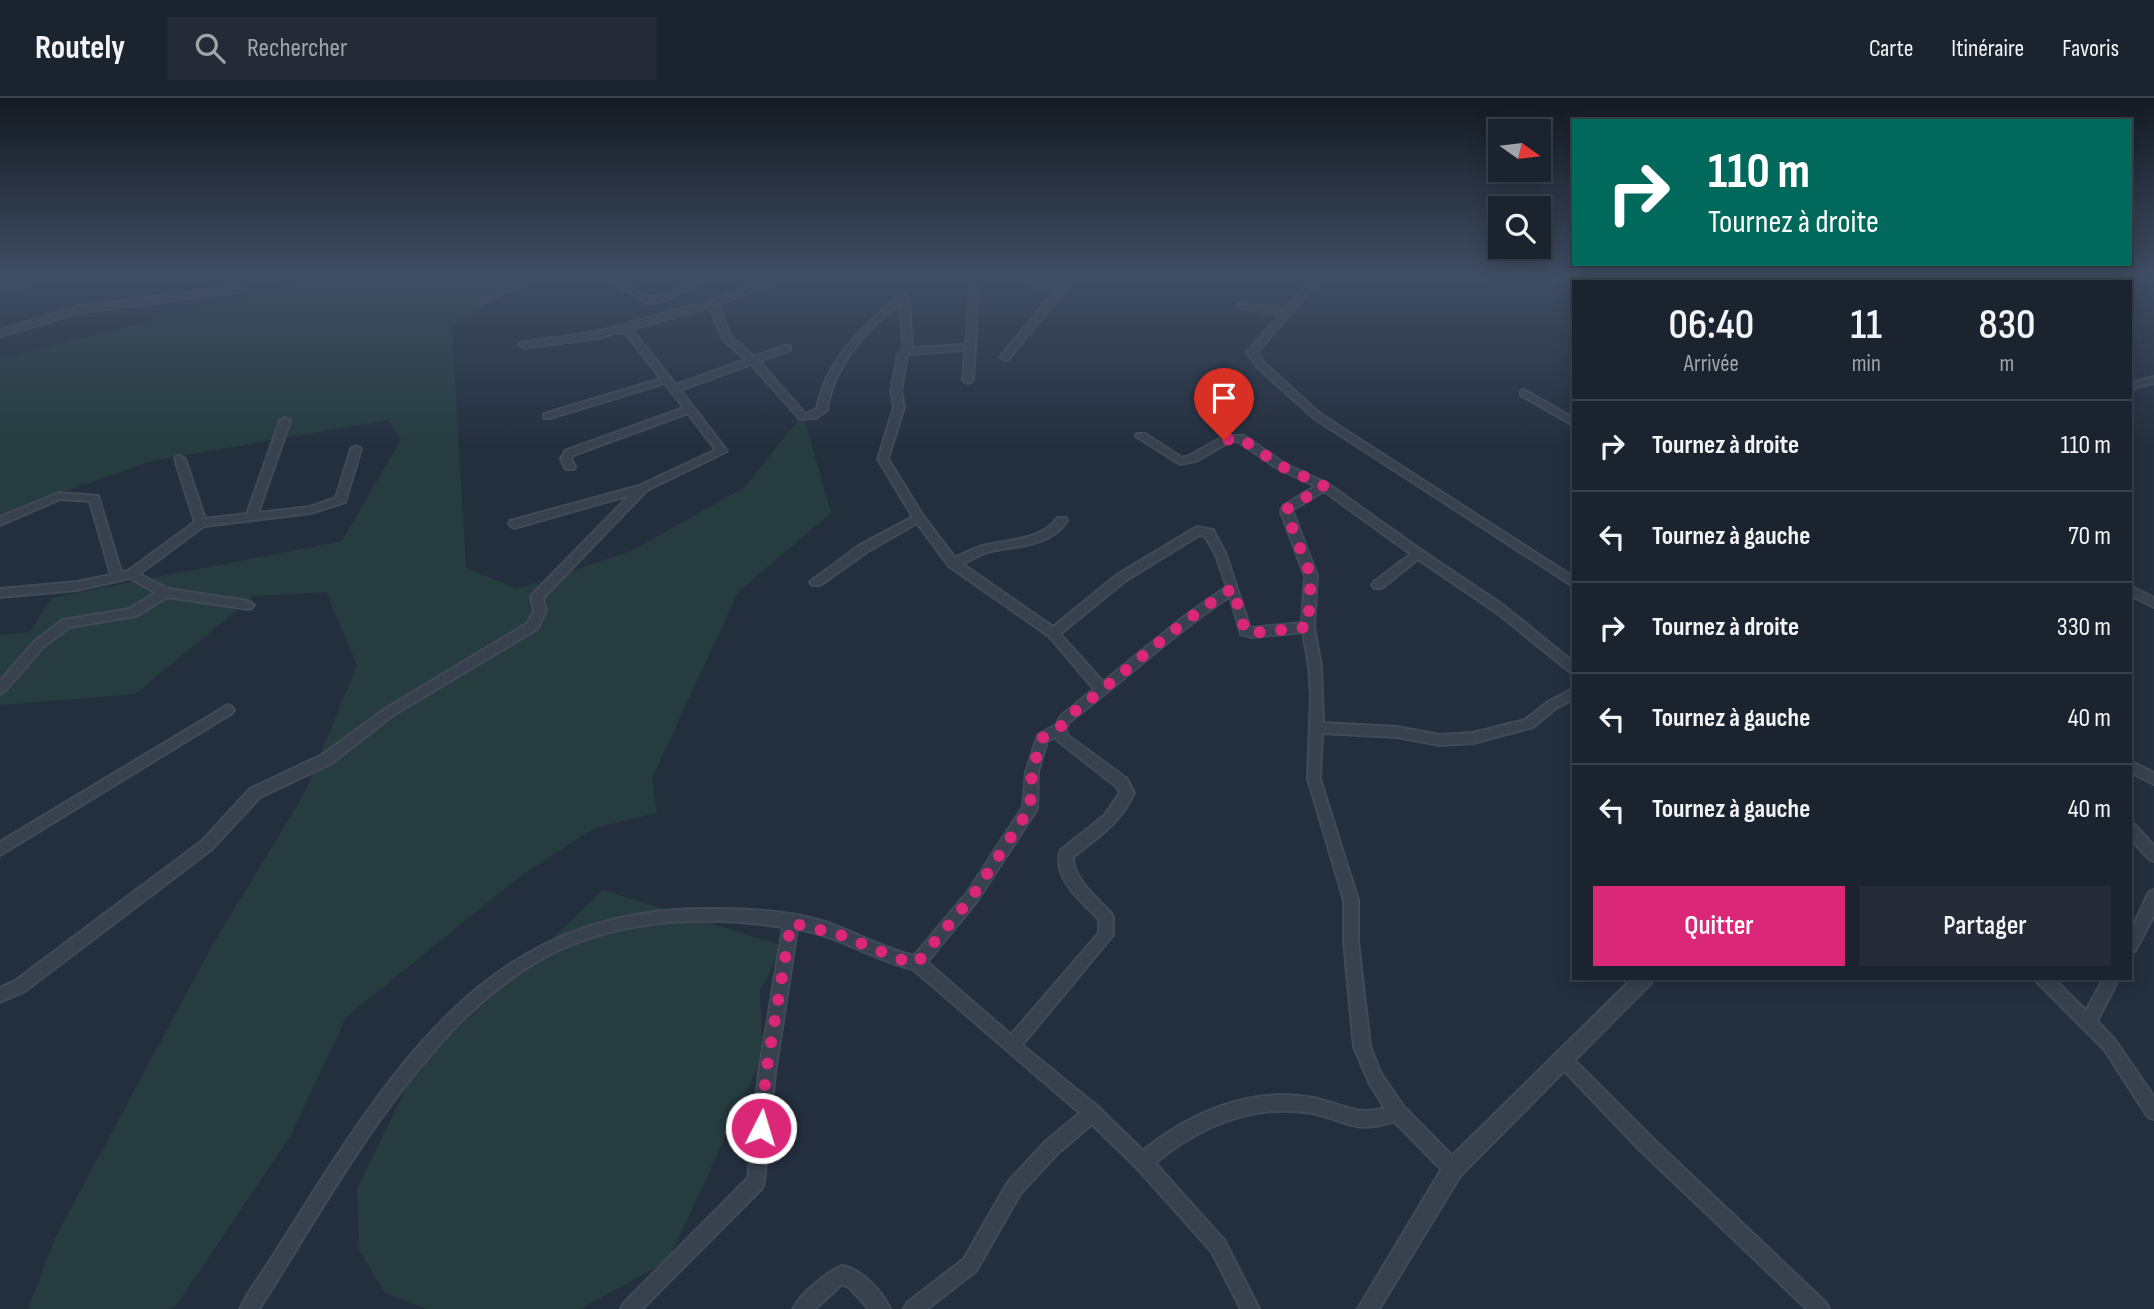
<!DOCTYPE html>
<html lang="fr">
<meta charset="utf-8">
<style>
body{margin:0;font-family:"Sofia Sans Condensed",sans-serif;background:#242b36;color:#f1f3f6;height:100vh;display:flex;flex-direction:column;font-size:26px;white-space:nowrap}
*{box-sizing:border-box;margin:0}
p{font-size:23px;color:#a0a4aa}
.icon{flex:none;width:38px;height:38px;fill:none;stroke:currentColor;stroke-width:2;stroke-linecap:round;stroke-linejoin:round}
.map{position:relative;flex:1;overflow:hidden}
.drawer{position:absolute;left:1572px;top:182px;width:560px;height:700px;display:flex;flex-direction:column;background:#1b232e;border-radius:0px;box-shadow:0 4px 18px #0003,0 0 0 2px #39404a}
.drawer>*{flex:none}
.top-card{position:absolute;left:1572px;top:21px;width:560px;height:147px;border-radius:0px;box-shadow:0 4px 18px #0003,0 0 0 2px #39404a;background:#00695c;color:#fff;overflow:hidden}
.needle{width:46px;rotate:104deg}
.tools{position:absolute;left:1488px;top:21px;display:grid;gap:14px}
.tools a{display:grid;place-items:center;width:63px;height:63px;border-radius:0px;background:#1b232e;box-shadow:0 4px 18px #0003,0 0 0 2px #39404a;font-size:35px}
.pin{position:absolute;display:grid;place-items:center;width:60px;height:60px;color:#fff;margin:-72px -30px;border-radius:50% 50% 50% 0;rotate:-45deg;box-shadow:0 0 7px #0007}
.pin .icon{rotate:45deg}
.me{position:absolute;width:77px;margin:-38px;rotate:5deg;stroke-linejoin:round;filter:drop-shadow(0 0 5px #0008)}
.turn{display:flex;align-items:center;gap:24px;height:147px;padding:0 21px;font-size:32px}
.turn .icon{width:91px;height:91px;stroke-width:2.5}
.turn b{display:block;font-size:49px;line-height:60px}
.eta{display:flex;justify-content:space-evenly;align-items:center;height:119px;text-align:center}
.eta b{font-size:42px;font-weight:600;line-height:49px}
.button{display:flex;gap:14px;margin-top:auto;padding:14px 21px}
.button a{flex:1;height:80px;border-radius:0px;background:#db2777;color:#fff;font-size:28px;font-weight:600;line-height:80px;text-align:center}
.button a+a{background:#242b36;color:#f1f3f6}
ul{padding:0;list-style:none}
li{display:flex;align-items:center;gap:21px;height:91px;padding:0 21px;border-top:2px solid #39404a}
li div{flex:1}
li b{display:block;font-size:26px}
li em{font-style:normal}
header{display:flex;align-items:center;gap:42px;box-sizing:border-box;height:98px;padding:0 35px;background:#1b232e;border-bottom:2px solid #39404a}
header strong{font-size:33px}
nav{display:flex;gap:38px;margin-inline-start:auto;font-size:24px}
.search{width:490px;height:63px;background:#242b36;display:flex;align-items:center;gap:18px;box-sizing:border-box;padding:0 24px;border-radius:0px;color:#a0a4aa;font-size:26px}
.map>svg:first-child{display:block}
</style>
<header>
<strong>Routely</strong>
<div class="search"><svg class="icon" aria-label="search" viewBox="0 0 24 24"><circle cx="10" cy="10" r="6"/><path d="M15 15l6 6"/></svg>Rechercher</div>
<nav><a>Carte</a><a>Itinéraire</a><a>Favoris</a></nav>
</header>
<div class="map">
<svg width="2154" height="1211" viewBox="0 0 2154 1211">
<rect width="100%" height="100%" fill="#242f3e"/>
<!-- green -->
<g fill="#263c3f">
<polygon points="282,179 526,179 452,228 466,470 517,491 631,453 745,389 803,316 831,415 738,494 652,680 657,715 594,730 523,776 346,919 291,1037 176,1208 170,1211 28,1211 55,1140 214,844 304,696 357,567 326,494 254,498 135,596 0,607 0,537 30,534 51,500 342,443 401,341 388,322 152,363 0,416 0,261 291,187"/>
<polygon points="603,792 783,848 760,893 763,957 668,1163 580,1211 427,1211 385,1195 359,1152 357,1090 415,972"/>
</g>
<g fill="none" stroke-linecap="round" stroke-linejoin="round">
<defs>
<g id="minor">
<path d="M0 179H5L7 184C22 184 35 179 50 179L17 190 0 189Z"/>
<polygon points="529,179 541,179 482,205 475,203"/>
<path d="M601 179C623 179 635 198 652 199 670 200 692 179 715 179L663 203 648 205Z"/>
<path d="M779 179H792L718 206 731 239 754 259 784 248H790V252L759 263 805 316 817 311C825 263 860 234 893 202L905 197 909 200 912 250 966 247 971 179H979L973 282 968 285 963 282 965 252 910 256 907 258 901 293 904 309 888 361 923 418 955 460C965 455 975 450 986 447 1012 441 1040 443 1058 420H1066L1067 423C1048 450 1016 447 987 454 978 457 970 462 962 466L1053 529 1117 477 1197 429 1213 432 1226 457 1250 530 1302 525 1305 478 1281 414 1283 408 1316 388 1277 370 1238 343H1231L1196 363 1180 366 1136 338 1137 336H1145L1182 360 1189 358 1225 338H1244L1285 366 1328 386 1422 453 1504 508 1573 564V574L1569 573 1496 514 1418 461 1382 490H1374L1372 487 1374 484 1411 456 1324 393 1292 412 1317 478 1314 529 1321 568 1323 625 1397 629 1440 637 1473 635 1525 622 1548 604 1573 591V601L1556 610 1533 629 1473 645 1440 647 1397 639 1322 635 1320 681 1358 802V843L1370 949 1381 976 1403 1008 1459 1065 1461 1071 1459 1077 1453 1079 1447 1077 1394 1023C1352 1037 1349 1022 1311 1015 1252 1005 1199 1029 1155 1065L1224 1142 1259 1211H1241L1212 1154 1137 1070 1092 1026 1057 1056 1020 1096 976 1173 927 1211H904L907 1205 964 1161 1008 1084 1045 1044 1080 1015 913 871C873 862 838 837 797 831L775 975 764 1084 762 1090 642 1211H621L624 1205 748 1080 759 975 783 829C713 818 635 820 568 848 432 905 336 1091 259 1211H240C247 1195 259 1180 268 1166 284 1141 300 1115 316 1090 416 935 512 807 715 811 751 811 791 813 825 824 855 834 883 851 914 858L967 795 1023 709 1026 674 1038 637 1056 627 1061 618 1094 591 1049 538 949 468 917 425 868 453 820 487H812L810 484 860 447 913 419 878 361 894 309 891 293 898 257 903 252 901 205C866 231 833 268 827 312L816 320 800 321 751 266 680 292 727 353 647 392 543 500 546 513 537 531 393 617 332 665 260 699 212 751 25 893 0 904V890L15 883 202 743 250 691 322 657 385 611 528 525 534 513 531 499 533 496 630 397 514 430 509 426 510 423 639 388 716 352 688 315 573 357 571 361 575 369 574 371H566L561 361 565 353 684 310 665 285 550 320H544V316L661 281 626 235 617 234 598 240 524 250 519 247 521 245 597 234 710 203ZM710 209 722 240 746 262 676 287 631 231ZM1199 437 1205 438 1216 457 1227 489 1185 518 1103 584 1060 536 1125 483ZM1230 498 1241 536 1252 539 1303 534 1309 568 1311 598 1308 681 1344 802V843L1354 949 1370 986 1385 1010C1356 1019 1340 1005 1313 1000 1251 988 1190 1015 1143 1053L1098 1009 1022 947 1113 837V819L1111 815C1096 799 1073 782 1073 759 1097 740 1121 724 1134 695L1127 681 1067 637 1066 630 1069 624C1123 583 1173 536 1230 498ZM1055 639 1057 642 1117 689 1120 695 1105 717 1061 752C1051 779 1082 804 1099 821V835L1011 937 927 864 977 803 1035 714 1037 710 1038 674 1047 643Z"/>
<polygon points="1022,179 1032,179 1038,184 1060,188 1067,179 1076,179 1008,261 1005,262 1000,259 1002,257 1056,192 1032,188"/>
<polygon points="1313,179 1322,179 1257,254 1263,264 1320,316 1573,479 1573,488 1314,320 1256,268 1247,254 1280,217 1242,210 1238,207 1242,204 1284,212"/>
<polygon points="1579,179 1587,179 1589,184 1581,184"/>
<polygon points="241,188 245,191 244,193 82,214 0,238 0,232 81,208"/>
<polygon points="1524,292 1573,320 1573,327 1521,297 1521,293"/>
<polygon points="285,320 290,323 258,415 310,409 336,400 351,351 356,348 361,351 345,404 311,415 204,428 139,476 168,491 248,503 254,507 252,510 248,511 167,499 136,518 70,529 43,549 4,594 0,596 0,583 35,543 63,522 129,511 156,495 130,480 77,492 0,499 0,491 77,484 111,477 90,403 60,401 0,427 0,419 59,395 98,398 121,474 128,473 195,424 175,361 176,359 180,358 185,361 205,421 247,416 280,323"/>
<polygon points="2130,488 2154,500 2154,509 2130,497"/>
<polygon points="228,607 232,609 234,612 232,615 0,757 0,744"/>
<polygon points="2130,663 2154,675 2154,686 2130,674"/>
<polygon points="2130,726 2135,727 2154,748 2154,763 2149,761 2130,740"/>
<polygon points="2154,792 2154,817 2135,853 2130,854 2130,835 2149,794"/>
<polygon points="2036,880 2053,880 2086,913 2104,880 2119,880 2097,923 2114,941 2154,999 2154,1021 2148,1019 2104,951 2038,885"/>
<polygon points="1563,954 1568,956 1652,1040 1826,1205 1829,1211 1807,1211 1640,1052 1558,966 1555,961 1558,956"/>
<path d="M842 1168C861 1171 882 1193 890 1211H869L850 1190 842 1186 815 1211H793C800 1196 826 1175 842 1168Z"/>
</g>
<g id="tertiary">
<polygon points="1962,179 1974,179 1980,184 1968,184"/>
<polygon points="2154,279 2154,285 2130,291 2130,285"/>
<polygon points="1633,880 1653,880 1651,885 1460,1078 1379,1211 1358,1211 1446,1064"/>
</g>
</defs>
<!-- minor casing -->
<use href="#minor" stroke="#414a57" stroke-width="4"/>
<!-- tertiary casing -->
<use href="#tertiary" stroke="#414a57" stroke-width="4"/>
<!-- minor -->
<use href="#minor" fill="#38414e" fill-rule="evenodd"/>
<!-- tertiary -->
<use href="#tertiary" fill="#38414e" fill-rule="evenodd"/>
</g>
<!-- sky -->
<linearGradient id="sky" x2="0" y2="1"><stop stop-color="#141a22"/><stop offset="0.51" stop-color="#3f4d63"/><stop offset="1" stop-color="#3f4d63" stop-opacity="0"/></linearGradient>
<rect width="2154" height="349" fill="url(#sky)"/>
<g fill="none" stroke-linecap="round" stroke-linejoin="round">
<!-- route -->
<path stroke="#db2777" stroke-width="12" stroke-dasharray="0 21.6" d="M761 1030 766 975 791 825 838 836 902 862 917 865 972 799 1030 710 1032 674 1042 640 1060 630 1065 621C1121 579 1173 528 1233 490L1245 533 1252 535 1308 529 1311 478 1286 414 1287 411 1324 388 1281 368 1240 340 1224 342"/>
</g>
</svg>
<div class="tools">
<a><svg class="needle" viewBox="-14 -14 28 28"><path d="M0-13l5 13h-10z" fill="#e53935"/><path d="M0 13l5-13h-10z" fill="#a0a4aa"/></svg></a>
<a><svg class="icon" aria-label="search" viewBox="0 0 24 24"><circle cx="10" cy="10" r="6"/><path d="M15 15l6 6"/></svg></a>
</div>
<div class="pin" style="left:1224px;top:342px;background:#d93025"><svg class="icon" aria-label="arrive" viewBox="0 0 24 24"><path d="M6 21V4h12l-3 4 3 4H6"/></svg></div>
<svg class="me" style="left:761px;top:1030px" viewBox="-20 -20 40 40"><circle r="17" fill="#db2777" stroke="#fff" stroke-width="3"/><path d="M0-11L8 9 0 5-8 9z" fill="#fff"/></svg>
<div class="top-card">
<div class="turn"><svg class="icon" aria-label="right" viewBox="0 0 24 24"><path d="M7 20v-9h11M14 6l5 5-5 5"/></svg><div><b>110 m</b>Tournez à droite</div></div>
</div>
<section class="drawer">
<div class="eta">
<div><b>06:40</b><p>Arrivée</p></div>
<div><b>11</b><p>min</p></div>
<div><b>830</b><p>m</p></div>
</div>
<ul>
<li><svg class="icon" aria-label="right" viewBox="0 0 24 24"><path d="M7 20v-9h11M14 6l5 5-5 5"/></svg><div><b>Tournez à droite</b></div><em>110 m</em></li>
<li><svg class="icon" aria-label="left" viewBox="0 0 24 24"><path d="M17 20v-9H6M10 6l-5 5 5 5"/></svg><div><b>Tournez à gauche</b></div><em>70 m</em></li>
<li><svg class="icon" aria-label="right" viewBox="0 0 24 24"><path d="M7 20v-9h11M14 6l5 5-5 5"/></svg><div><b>Tournez à droite</b></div><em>330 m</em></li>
<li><svg class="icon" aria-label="left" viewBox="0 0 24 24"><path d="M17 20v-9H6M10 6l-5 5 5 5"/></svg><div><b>Tournez à gauche</b></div><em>40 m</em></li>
<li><svg class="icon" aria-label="left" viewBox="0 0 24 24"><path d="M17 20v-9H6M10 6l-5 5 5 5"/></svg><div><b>Tournez à gauche</b></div><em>40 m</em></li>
</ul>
<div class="button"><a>Quitter</a><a>Partager</a></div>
</section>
</div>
